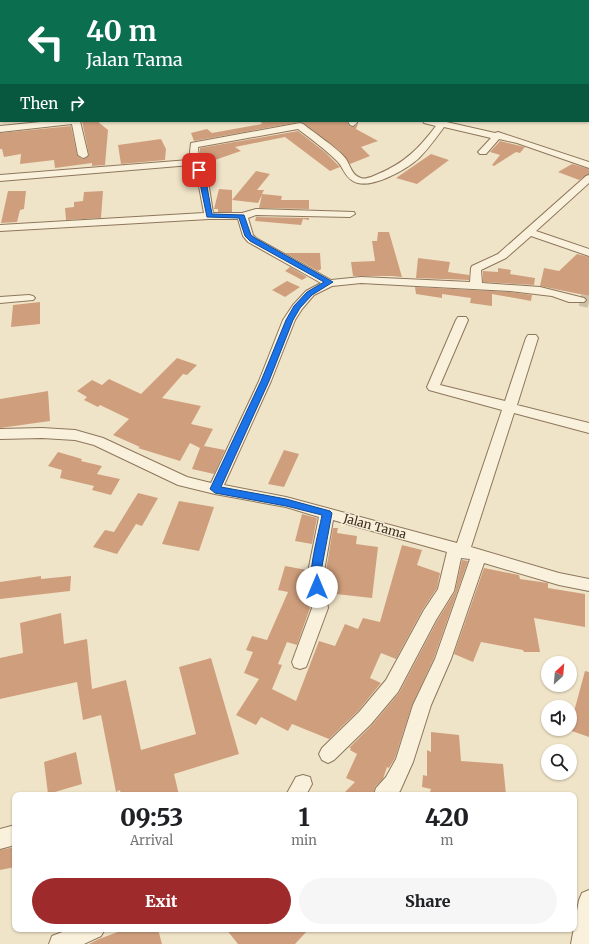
<!DOCTYPE html>
<style>
body{margin:0;font-family:Merriweather,serif;background:#f6f6f6;color:#202124;height:100vh;display:flex;flex-direction:column;font-size:15px;white-space:nowrap}
*{box-sizing:border-box;margin:0}
p{font-size:13px;color:#757577}
.icon{flex:none;width:22px;height:22px;fill:none;stroke:currentColor;stroke-width:2;stroke-linecap:round;stroke-linejoin:round}
.map{position:relative;flex:1;overflow:hidden}
.sheet{position:absolute;left:12px;top:792px;width:565px;height:140px;display:flex;flex-direction:column;background:#fff;border-radius:8px;box-shadow:0 1px 3px #0004}
.sheet>*{flex:none}
.banner{position:absolute;left:0px;top:0px;width:589px;height:122px;box-shadow:0 1px 3px #0004;background:#0b6e4f;color:#fff;overflow:hidden}
.needle{width:26px;rotate:26deg}
.buttons{position:absolute;left:541px;top:656px;display:grid;gap:8px}
.buttons a{display:grid;place-items:center;width:36px;height:36px;border-radius:50%;background:#fff;box-shadow:0 1px 3px #0004;font-size:20px}
.pin{position:absolute;display:grid;place-items:center;width:34px;height:34px;color:#fff;margin:-17px;border-radius:8px;box-shadow:0 2px 6px #0006}
.me{position:absolute;width:44px;margin:-22px;rotate:0deg;stroke-linejoin:round;filter:drop-shadow(0 0 3px #0008)}
.turn{display:flex;align-items:center;gap:14px;height:84px;padding:0 20px;font-size:18px}
.turn .icon{width:52px;height:52px;stroke-width:2.5}
.turn b{display:block;font-size:28px;line-height:34px}
.then{display:flex;align-items:center;height:38px;padding:0 20px;background:#0003;gap:8px;font-size:15px}
.eta{display:flex;justify-content:space-evenly;align-items:center;height:68px;text-align:center}
.eta b{font-size:24px;font-weight:800;line-height:28px}
.primary-button{display:flex;gap:8px;margin-top:auto;padding:8px 20px}
.primary-button a{flex:1;height:46px;border-radius:24px;background:#9e2a2b;color:#fff;font-size:16px;font-weight:800;line-height:46px;text-align:center}
.primary-button a+a{background:#f6f6f6;color:#202124}
.map>svg:first-child{display:block}
</style>
<div class="map">
<svg width="589" height="944" viewBox="0 0 589 944">
<rect width="100%" height="100%" fill="#f0e4c8"/>
<!-- building -->
<g fill="#cf9f7d">
<polygon points="82,121 97,121 108,130 105,165 92,166 92,163 55,168 54,160 20,164 21,154 4,157 2,149 0,149 0,133 71,126 77,155 82,159 86,158 89,155"/>
<polygon points="260,121 347,121 349,126 353,127 358,124 356,129 378,141 361,147 370,156 350,164 339,150 300,122 194,141 191,133 207,129 212,133 262,124"/>
<polygon points="298,131 326,153 340,167 330,171 285,137 235,147 241,151 209,162 202,162 200,159 200,148"/>
<polygon points="161,139 166,149 165,160 121,164 118,145"/>
<polygon points="500,141 525,147 520,153 516,152 494,166 492,165 500,155 490,152"/>
<polygon points="431,154 449,160 417,184 396,178"/>
<polygon points="572,164 589,169 589,174 579,180 558,172"/>
<polygon points="256,171 270,174 257,190 264,190 262,194 282,196 281,200 309,200 309,209 259,208 262,195 258,203 232,200"/>
<polygon points="219,189 232,190 232,212 218,212 218,209 214,209"/>
<polygon points="8,191 26,191 24,209 20,210 17,222 1,223"/>
<polygon points="103,191 101,218 66,220 65,208 74,207 74,202 83,201 84,192"/>
<polygon points="256,217 309,218 309,220 303,219 301,225 255,221"/>
<polygon points="378,232 389,232 402,277 392,276 353,276 351,262 375,261 372,241 377,241"/>
<polygon points="285,253 320,253 321,269 318,271"/>
<polygon points="577,254 589,257 589,296 540,286 544,268 559,271"/>
<polygon points="418,258 450,262 448,272 469,275 469,280 416,278"/>
<polygon points="290,267 307,277 302,280 285,271"/>
<polygon points="498,268 511,270 510,274 535,278 534,285 483,282 483,271 498,272"/>
<polygon points="287,281 300,287 285,297 272,290"/>
<polygon points="415,287 510,292 532,295 531,301 492,294 492,306 470,303 471,298 442,294 442,298 416,294"/>
<polygon points="40,302 40,324 11,327 13,305"/>
<polygon points="177,358 197,365 187,375 183,374 162,398 201,406 191,424 213,429 204,446 225,450 214,474 192,469 200,448 190,443 180,461 138,448 140,447 113,435 129,419 100,405 98,407 84,400 87,397 77,391 92,380 102,385 109,379 141,394"/>
<polygon points="48,391 50,421 0,428 0,399"/>
<polygon points="284,450 299,454 284,487 268,484"/>
<polygon points="58,452 82,459 81,461 102,466 97,474 120,479 111,495 92,490 94,486 60,478 62,470 48,466"/>
<polygon points="138,493 158,498 142,526 136,524 117,554 93,547 105,530 114,532"/>
<polygon points="179,501 214,507 199,551 162,544"/>
<polygon points="302,514 317,518 312,544 295,541"/>
<polygon points="333,528 338,528 337,533 357,536 356,544 378,547 372,598 327,593 325,577"/>
<polygon points="402,545 422,550 417,565 440,573 437,588 423,609 396,659 381,653 370,678 381,683 358,711 329,739 292,724 288,731 261,717 256,725 236,715 259,679 244,673 253,652 246,650 252,636 267,640 288,592 278,590 285,566 307,570 306,577 310,608 297,645 287,642 278,664 282,665 272,689 296,701 319,641 335,646 345,624 358,629 363,618 380,622"/>
<polygon points="462,560 468,561 434,658 412,705 395,758 389,768 387,767 383,779 375,787 373,795 342,795 355,782 346,778 357,754 350,750 351,748 349,748 372,725 399,693 437,621 455,592"/>
<polygon points="484,568 519,575 520,579 548,583 548,588 585,594 585,627 534,618 540,652 524,652 523,650 481,642 473,662 454,654"/>
<polygon points="41,576 41,579 71,576 70,591 0,599 0,582"/>
<polygon points="61,613 64,644 87,639 92,689 126,680 141,750 196,734 179,667 211,658 239,754 174,774 179,795 121,795 120,790 116,792 101,715 83,720 77,682 0,699 0,658 23,653 20,623"/>
<polygon points="585,671 589,672 589,737 569,730"/>
<polygon points="431,732 459,735 461,761 503,764 506,795 429,795 431,789 422,787 423,775 427,776 427,750 431,752"/>
<polygon points="76,752 82,784 48,794 44,762"/>
<polygon points="15,847 15,867 0,870 0,850"/>
<polygon points="126,929 158,929 162,944 89,944 99,939"/>
<polygon points="226,929 309,929 295,944 238,944"/>
</g>
<g fill="none" stroke-linecap="round" stroke-linejoin="round">
<!-- minor-tunnel -->
<polyline stroke="#ccc0a6" stroke-width="12" stroke-dasharray="12 6" stroke-linecap="butt" points="580,300 589,302"/>
<defs>
<g id="minor">
<rect x="204" y="0" width="8" height="1"/>
<rect x="462" y="0" width="8" height="1"/>
<rect x="588" y="1" width="1" height="4"/>
<rect x="0" y="3" width="1" height="4"/>
<rect x="588" y="22" width="1" height="5"/>
<rect x="0" y="24" width="1" height="4"/>
<rect x="588" y="52" width="1" height="4"/>
<rect x="0" y="64" width="1" height="4"/>
<polygon points="51,121 80,121 88,155 86,157 83,158 78,155 72,124 0,132 0,126"/>
<polygon points="348,121 356,121 357,123 353,126 350,125"/>
<path d="M423 121H442L495 133 498 132 589 162V168L517 143 499 139 486 154H480L478 152 491 138 444 127C436 138 428 149 419 158 406 170 369 191 353 181 344 176 343 166 336 160 325 149 311 139 298 129L198 147 199 162 208 181 213 213H242L256 209 354 212 355 214 350 217 256 215 248 218 253 235 256 238 331 280 361 277 470 282 471 268 472 266 498 254 586 176 589 175V183L536 231 589 249V256L531 236 506 258 481 270 482 283 540 287 584 298 586 300 584 302H569L552 296 510 291 361 283 332 286 314 295 302 309 295 320 271 381 224 485 286 497 457 543 502 410 429 390 427 387 456 320 458 317H466L468 320 440 385 505 401 526 338 528 335H536L538 338 517 405 589 423V433L514 413 471 547 559 573 589 579V591L559 585 484 563 451 659 431 705 413 762 400 791 396 795H374L376 788 386 777 396 759 413 705 435 659 470 559 461 558 454 591 436 620 398 692 371 724 334 760 328 763 322 760 319 754 322 748 359 712 386 680 424 610 438 589 447 552 333 520 323 577 328 608 308 662 306 667 300 669 294 667 292 662 312 608 307 577 319 517 286 507 215 494 178 485 94 445 75 440 42 438 0 439V429L42 428 75 430 103 438 187 477 211 483 259 381 283 320 293 305 306 291 321 283 248 242 243 236 238 219H209L0 231V225L204 213 198 181 191 165 0 181V175L189 160 191 143 300 123 303 124C313 132 340 150 346 159 350 165 352 176 361 178 366 180 373 176 378 174 405 163 419 148 436 126L424 123Z"/>
<polygon points="29,295 33,296 35,298 33,300 0,303 0,297"/>
<polygon points="303,775 310,777 312,784 306,795 286,795 296,777"/>
<polygon points="15,825 15,845 0,849 0,829"/>
<polygon points="589,890 589,944 571,944 579,900 582,893"/>
<polygon points="70,929 105,929 101,936 84,944 49,944 52,936"/>
</g>
</defs>
<!-- minor casing -->
<use href="#minor" stroke="#8d765c" stroke-width="2"/>
<!-- minor -->
<use href="#minor" fill="#faf1dc" fill-rule="evenodd"/>
</g>
<!-- route -->
<path fill="#1a73e8" stroke="#114b97" d="M197 169H201L206 181 212 214 244 215 251 235 255 238 333 282 312 295 300 308 293 320 269 381 221 487 286 499 330 511 332 513 320 577 322 587 321 590 317 591 313 590C306 576 319 532 322 515L286 506 215 493 210 489 261 381 286 320 294 306 307 292 324 282 250 241 245 236 239 218 207 217Z"/>
<g text-anchor="middle" dominant-baseline="central" stroke-width="3" stroke-linejoin="round" paint-order="stroke">
<!-- street labels -->
<g font-size="12" fill="#3d2e20" stroke="#f7eed8">
<text transform="translate(375 526) rotate(15)">Jalan Tama</text>
</g>
</g>
</svg>
<div class="buttons">
<a><svg class="needle" viewBox="-14 -14 28 28"><path d="M0-13l5 13h-10z" fill="#e53935"/><path d="M0 13l5-13h-10z" fill="#757577"/></svg></a>
<a><svg class="icon" aria-label="sound" viewBox="0 0 24 24"><path d="M4 9h4l5-4v14l-5-4H4zM17 9q2 3 0 6"/></svg></a>
<a><svg class="icon" aria-label="search" viewBox="0 0 24 24"><circle cx="10" cy="10" r="6"/><path d="M15 15l6 6"/></svg></a>
</div>
<div class="pin" style="left:199px;top:170px;background:#d93025"><svg class="icon" aria-label="arrive" viewBox="0 0 24 24"><path d="M6 21V4h12l-3 4 3 4H6"/></svg></div>
<svg class="me" style="left:317px;top:587px" viewBox="-20 -20 40 40"><circle r="19" fill="#fff"/><path d="M0-13L10 11 0 6-10 11z" fill="#1a73e8"/></svg>
<div class="banner">
<div class="turn"><svg class="icon" aria-label="left" viewBox="0 0 24 24"><path d="M17 20v-9H6M10 6l-5 5 5 5"/></svg><div><b>40 m</b>Jalan Tama</div></div>
<div class="then">Then<svg class="icon" aria-label="right" viewBox="0 0 24 24"><path d="M7 20v-9h11M14 6l5 5-5 5"/></svg></div>
</div>
<section class="sheet">
<div class="eta">
<div><b>09:53</b><p>Arrival</p></div>
<div><b>1</b><p>min</p></div>
<div><b>420</b><p>m</p></div>
</div>
<div class="primary-button"><a>Exit</a><a>Share</a></div>
</section>
</div>
